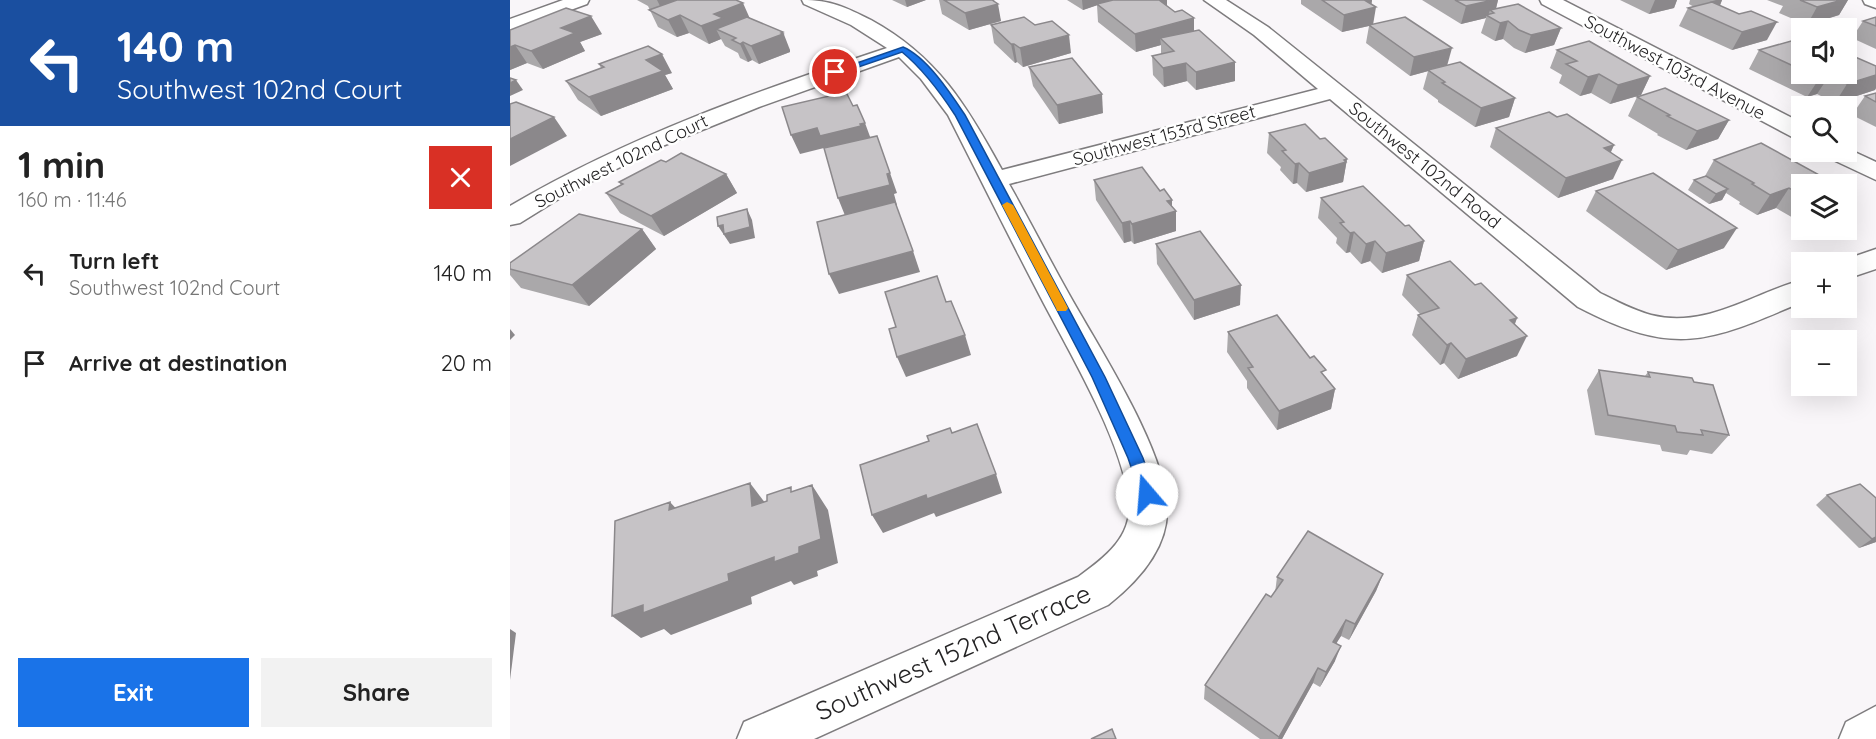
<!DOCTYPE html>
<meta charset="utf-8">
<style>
body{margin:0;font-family:Quicksand,sans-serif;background:#f2f2f2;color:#222;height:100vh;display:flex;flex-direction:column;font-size:22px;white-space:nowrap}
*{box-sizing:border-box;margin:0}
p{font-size:20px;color:#767676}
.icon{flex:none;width:33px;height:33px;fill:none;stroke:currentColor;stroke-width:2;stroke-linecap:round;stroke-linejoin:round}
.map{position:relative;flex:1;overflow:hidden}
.panel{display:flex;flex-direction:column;background:#fff;width:510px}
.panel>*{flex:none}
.banner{background:#1a4fa0;color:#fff;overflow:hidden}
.controls{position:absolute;left:1281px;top:18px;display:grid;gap:12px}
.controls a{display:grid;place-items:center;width:66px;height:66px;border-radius:0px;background:#fff;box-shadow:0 6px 24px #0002;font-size:30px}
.pin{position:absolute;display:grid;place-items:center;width:51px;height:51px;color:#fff;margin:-26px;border:3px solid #fff;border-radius:50%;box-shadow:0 2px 6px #0007}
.me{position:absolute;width:66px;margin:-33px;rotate:342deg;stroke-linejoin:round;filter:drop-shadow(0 0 4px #0008)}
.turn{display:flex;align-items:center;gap:21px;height:126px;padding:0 18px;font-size:27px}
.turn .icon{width:78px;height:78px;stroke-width:2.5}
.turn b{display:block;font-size:42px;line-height:51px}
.round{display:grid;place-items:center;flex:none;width:63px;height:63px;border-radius:0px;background:#f2f2f2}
.summary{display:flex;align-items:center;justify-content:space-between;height:102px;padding:0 18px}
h1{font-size:36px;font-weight:700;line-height:45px}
.action{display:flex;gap:12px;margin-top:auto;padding:12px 18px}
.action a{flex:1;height:69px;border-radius:0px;background:#1a73e8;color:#fff;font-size:24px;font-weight:700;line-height:69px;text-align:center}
.action a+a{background:#f2f2f2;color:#222}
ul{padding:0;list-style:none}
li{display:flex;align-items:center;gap:18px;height:90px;padding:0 18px}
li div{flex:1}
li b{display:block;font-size:22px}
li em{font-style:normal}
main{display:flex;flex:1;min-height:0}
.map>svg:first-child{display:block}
</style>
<main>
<section class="panel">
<div class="banner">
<div class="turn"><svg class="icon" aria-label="left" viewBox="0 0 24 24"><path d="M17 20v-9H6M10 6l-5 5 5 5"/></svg><div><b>140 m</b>Southwest 102nd Court</div></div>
</div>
<div class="summary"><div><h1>1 min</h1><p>160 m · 11:46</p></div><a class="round" style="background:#d93025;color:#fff"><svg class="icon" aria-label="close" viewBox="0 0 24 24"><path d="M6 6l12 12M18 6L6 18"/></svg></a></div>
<ul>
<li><svg class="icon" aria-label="left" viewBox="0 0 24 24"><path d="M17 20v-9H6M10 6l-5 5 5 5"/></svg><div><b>Turn left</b><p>Southwest 102nd Court</p></div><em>140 m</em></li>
<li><svg class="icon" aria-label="arrive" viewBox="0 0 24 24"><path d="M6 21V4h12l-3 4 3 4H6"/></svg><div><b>Arrive at destination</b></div><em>20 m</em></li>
</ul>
<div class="action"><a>Exit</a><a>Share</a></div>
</section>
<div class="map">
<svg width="1366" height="739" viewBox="0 0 1366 739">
<rect width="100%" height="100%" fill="#f9f6f9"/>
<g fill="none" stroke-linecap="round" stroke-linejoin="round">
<defs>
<g id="street">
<path d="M292 0C321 0 335 7 361 20 427 56 457 106 492 170L808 89 744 35 694 0H716L758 27 1090 293C1106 301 1123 310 1141 315 1196 329 1241 294 1292 280V302C1197 343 1164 357 1068 307L820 99 499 184C520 221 539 259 560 296 589 348 658 453 657 511 657 550 626 583 598 605L304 739H227L234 722 568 577C590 561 618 541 619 511 620 453 558 350 531 298 499 237 469 176 438 115L411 79 389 57 249 107 150 147 55 195 10 223 0 225V206C119 136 247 91 377 48L341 25 294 4Z"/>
<polygon points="1030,0 1053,0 1292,123 1292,140 1284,138 1032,4"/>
<polygon points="1353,0 1366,0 1366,8 1355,4"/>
<polygon points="1336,148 1366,162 1366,180 1317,157 1314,152 1336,152"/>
<polygon points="1366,249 1366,269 1336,279 1336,262 1328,262"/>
</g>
<polygon id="secondary" points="53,0 79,0 77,4 0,32 0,19"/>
<polygon id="primary" points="1366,706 1366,739 1329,739 1336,722"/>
</defs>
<!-- street casing -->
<use href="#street" stroke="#7e7c7e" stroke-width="3"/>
<!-- secondary casing -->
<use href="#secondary" stroke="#7e7c7e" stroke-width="3"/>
<!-- primary casing -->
<use href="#primary" stroke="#7e7c7e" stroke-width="3"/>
<!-- street -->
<use href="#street" fill="#fff" fill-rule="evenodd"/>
<!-- secondary -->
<use href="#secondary" fill="#fff" fill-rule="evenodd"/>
<!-- primary -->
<use href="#primary" fill="#fff" fill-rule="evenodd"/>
</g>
<!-- wall -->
<g fill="#aaa8aa">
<polygon points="127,0 226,0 239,18 280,50 280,52 249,64 242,60 238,62 230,58 228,53 215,46 211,39 199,44 179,33 167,37 148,27 138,6"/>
<polygon points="382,0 416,0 397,7"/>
<polygon points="429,0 484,0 491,21 459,30 432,14"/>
<polygon points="557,0 657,0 657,6 684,31 725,62 725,81 686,90 677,81 654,87 643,75 642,56 651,54 651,45 626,52 588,22 587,5 573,10"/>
<polygon points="791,0 862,0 861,4 863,25 937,66 1005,98 999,117 965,127 928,102 928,100 913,89 918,71 900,76 856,43 859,26 832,32 791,4"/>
<polygon points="912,0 988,0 986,9 1051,28 1044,45 1015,53 1004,48 993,39 985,41 971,33 976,18 951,24"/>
<polygon points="1110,0 1167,0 1164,8 1139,14"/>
<polygon points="1180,0 1212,0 1210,5 1257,40 1222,50 1169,26 1178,8 1184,7 1179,4"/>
<polygon points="1257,0 1338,0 1329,15 1297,25 1269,13 1273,6"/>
<polygon points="1366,17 1366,49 1342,38 1353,21"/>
<polygon points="481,25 561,53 513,67 507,62 505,63 484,43"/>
<polygon points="0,30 92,34 70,42 75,51 33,69 17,63 0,70"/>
<polygon points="1292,38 1292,74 1336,74 1366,66 1366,88 1365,90 1325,103 1307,94 1297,97 1239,69 1249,50"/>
<polygon points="1047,50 1140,76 1131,95 1100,104 1081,93 1070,96 1049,83 1052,75 1040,68"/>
<polygon points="89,64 162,73 155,75 163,89 91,116 68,100 56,81 91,68"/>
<polygon points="519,67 593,113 549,124 523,86"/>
<polygon points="1366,93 1366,127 1342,115 1355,96"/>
<polygon points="1127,97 1219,120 1208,139 1176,150 1147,135 1148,134 1118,116"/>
<polygon points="1047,117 1104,145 1101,152 1103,179 1048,198 980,147 986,128"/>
<polygon points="759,133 810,139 837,159 833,182 796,192 787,183 783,184 770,170 771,167 757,153"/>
<polygon points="1204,160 1311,176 1309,179 1292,184 1292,223 1266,208 1247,215 1229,204 1230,202 1216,193 1212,200 1199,204 1178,190 1184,180 1195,176"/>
<polygon points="156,162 216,174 227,193 154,236 110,213 96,193 111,185 109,182"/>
<polygon points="584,180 650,191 662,200 662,207 666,231 624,244 621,241 614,243 586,200"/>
<polygon points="1086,191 1214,248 1156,270 1076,211"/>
<polygon points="811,198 895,226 914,241 909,261 872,273 860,261 851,264 840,252 836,253 826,243 827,238 808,218"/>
<polygon points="132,229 146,249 79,306 11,288 0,275 0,263"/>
<polygon points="646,244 730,305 684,320 647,264"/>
<polygon points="897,275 965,285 1007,318 1005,324 1007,356 948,379 934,363 930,365 902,335 908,315 910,314 892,295"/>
<polygon points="718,332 815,376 825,389 821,409 767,430 737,388 737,381 717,352"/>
<polygon points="1089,370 1135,376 1138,372 1184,382 1219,435 1202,454 1180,450 1177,455 1152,451 1150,445 1085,435 1077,390"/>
<polygon points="1317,495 1366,498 1366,542 1349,548 1306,505"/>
<polygon points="873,574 866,591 839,640 831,636 826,643 825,661 810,687 803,683 772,739 750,739 694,699 695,685 765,593 767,577"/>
</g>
<!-- shaded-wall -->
<g fill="#8b888b">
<polygon points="147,0 187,0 155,16"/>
<polygon points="395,0 416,0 397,7"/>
<polygon points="481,0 484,0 485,5 488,4 491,21 459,30 455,13"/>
<polygon points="572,0 603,0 573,10"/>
<polygon points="647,0 657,0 657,13"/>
<polygon points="856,0 862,0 861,8 866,7 863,25 832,32 834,15"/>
<polygon points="983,0 988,0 984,16 984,13 980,10 978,16 976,15 976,18 951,24 956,6"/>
<polygon points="1145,0 1167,0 1164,8 1139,14"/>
<polygon points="1206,0 1212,0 1209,8 1194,11 1199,2"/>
<polygon points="1332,0 1338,0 1329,15 1297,25 1307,7"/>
<polygon points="233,3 241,21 206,29 211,39 199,44 191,26 204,14"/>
<polygon points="170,15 179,33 167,37 158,20"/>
<polygon points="81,16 92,34 70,42 75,51 33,69 21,51 51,28"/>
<polygon points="684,18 684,36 650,38 651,45 626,52 625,34"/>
<polygon points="998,21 993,39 985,41 990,23"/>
<polygon points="1267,22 1257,40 1222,50 1232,32"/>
<polygon points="1051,28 1044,45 1015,53 1021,35"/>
<polygon points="273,32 280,50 280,52 249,64 241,46"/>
<polygon points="559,35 561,53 513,67 510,48"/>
<polygon points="233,42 242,60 238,62 230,44"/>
<polygon points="501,44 504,44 507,62 505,63"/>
<polygon points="5,45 17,63 0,70 0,47"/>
<polygon points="942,48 937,66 900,76 904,57"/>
<polygon points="152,54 162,73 155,75 163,89 91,116 79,97 136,60"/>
<polygon points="725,62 725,81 686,90 686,72"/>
<polygon points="676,63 677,81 654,87 653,68"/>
<polygon points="1089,74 1081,93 1070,96 1078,77"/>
<polygon points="1366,75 1366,88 1365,90 1325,103 1337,84"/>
<polygon points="1140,76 1131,95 1100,104 1108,85"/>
<polygon points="1319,76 1307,94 1297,97 1309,79"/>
<polygon points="6,80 13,90 0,96 0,83"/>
<polygon points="592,94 593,113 549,124 547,105"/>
<polygon points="1005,98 999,117 965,127 971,108"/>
<polygon points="44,117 57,136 0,166 0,139"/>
<polygon points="1219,120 1208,139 1176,150 1187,131"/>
<polygon points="355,123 362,142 314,148 290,154 281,135 307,128"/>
<polygon points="1104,145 1095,164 1094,148"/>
<polygon points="837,159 833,182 796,192 799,173"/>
<polygon points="1112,160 1103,179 1048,198 1056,178"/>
<polygon points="789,163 787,183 783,184 785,164"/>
<polygon points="380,173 387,193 384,194 387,205 336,218 328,198"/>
<polygon points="216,174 227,193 154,236 141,216"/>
<polygon points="1279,188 1266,208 1247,215 1260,195"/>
<polygon points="1218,189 1212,200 1199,204 1206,194"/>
<polygon points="662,200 662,212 666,211 666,231 624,244 622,224 657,201"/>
<polygon points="237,209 242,220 245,238 220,244 208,226"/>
<polygon points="620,221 621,241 614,243 612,223"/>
<polygon points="1227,228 1214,248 1156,270 1168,250"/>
<polygon points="132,229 146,249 79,306 62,285"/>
<polygon points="844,232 840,252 836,253 840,233"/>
<polygon points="865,241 860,261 851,264 856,244"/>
<polygon points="914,241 909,261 872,273 876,253"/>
<polygon points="403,251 410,272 329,294 319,274"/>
<polygon points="731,285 730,305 684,320 684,300"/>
<polygon points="1007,318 999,338 1000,320"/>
<polygon points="0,329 5,335 0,340"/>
<polygon points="455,335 461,355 396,377 387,357"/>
<polygon points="1017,336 1007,356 948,379 956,359"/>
<polygon points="941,343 934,363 930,365 937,345"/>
<polygon points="825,389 821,409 767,430 769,411"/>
<polygon points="486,474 492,493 426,517 424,513 373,533 362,515 416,495"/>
<polygon points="240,483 259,508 242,506"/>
<polygon points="302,485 318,510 328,563 307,571 308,576 284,585 281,581 241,597 242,604 161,635 154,629 131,638 102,616 289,547"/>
<polygon points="160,502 183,527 159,510"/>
<polygon points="1366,537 1366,542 1349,548 1362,539"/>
<polygon points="873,574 866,591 839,640 845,624"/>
<polygon points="836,620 831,636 818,657 823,642"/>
<polygon points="0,629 6,633 0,680"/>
<polygon points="831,646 825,661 810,687 816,672"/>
<polygon points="808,668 803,683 772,739 768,739"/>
</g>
<!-- building -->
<g fill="#c6c3c6" stroke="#8b888b" stroke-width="1.5">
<polygon points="167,0 226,0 233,3 204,14 213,18 191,26 170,15 158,20 139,10"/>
<polygon points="434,0 482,0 488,4 455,13"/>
<polygon points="603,0 649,0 665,12 672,10 684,18 625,34 587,4"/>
<polygon points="812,0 860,0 856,1 866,7 834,15"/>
<polygon points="945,0 983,0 956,6"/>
<polygon points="1290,0 1332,0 1307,7"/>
<polygon points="1202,2 1229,14 1241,11 1267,22 1232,32 1178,8"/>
<polygon points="1008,4 1051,28 1021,35 1009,30 998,21 990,23 976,15 984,13 980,10"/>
<polygon points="56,8 81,16 51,28 65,33 21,51 5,45 0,47 0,30"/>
<polygon points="237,17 273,32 271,33 273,34 241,46 233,42 230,44 222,40 226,38 206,29"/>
<polygon points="514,17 525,25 542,21 559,35 510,48 504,44 501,44 481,25"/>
<polygon points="895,17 942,48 904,57 859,25"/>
<polygon points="1366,17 1366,26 1353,21"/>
<polygon points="689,30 725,62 686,72 676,63 653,68 642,56 664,51 650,38"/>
<polygon points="1292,38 1292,70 1249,50"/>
<polygon points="1079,41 1140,76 1108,85 1089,74 1078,77 1056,64 1067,61 1047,50"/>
<polygon points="138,46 152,54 136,60 153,71 79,97 56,81 94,67 89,64"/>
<polygon points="1336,53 1366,66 1366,75 1337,84 1319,76 1309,79 1298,74 1336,74"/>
<polygon points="562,58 592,94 547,105 519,67"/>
<polygon points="950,62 1005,98 971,108 932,83 935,82 918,70"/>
<polygon points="0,78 6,80 0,83"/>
<polygon points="1155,88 1219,120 1187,131 1157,116 1160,115 1127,97"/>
<polygon points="336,92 343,106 347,105 355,123 350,124 351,126 310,136 307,128 281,135 272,107"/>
<polygon points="1366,93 1366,102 1355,96"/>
<polygon points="6,102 44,117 0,139 0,104"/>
<polygon points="1039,112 1047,117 1057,114 1104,145 1094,148 1112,160 1056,178 986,128"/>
<polygon points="795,124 810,139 815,138 837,159 834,160 836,162 799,173 789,163 785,164 772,151 776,150 759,133"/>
<polygon points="367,136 380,173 377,174 380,185 328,198 314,148"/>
<polygon points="1251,143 1311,176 1307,177 1320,184 1292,184 1292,195 1279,188 1260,195 1242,184 1244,183 1204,160"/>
<polygon points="171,153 216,174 141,216 96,193 113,184 109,182 151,160 156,162"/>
<polygon points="632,167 650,191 654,189 662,200 657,201 666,211 622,224 620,221 612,223 584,180"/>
<polygon points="1143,173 1227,228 1168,250 1086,191"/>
<polygon points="1196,176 1218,189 1206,194 1184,180"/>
<polygon points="853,186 895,226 899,225 914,241 876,253 865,241 856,244 844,232 840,233 830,223 834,222 811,198"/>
<polygon points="385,202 403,251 319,274 307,222"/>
<polygon points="237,209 240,227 214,234 213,225 208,226 207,217"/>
<polygon points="69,214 132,229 62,285 0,269 0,263"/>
<polygon points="690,231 731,285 684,300 646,244"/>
<polygon points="940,261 965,285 971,283 1007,318 1000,320 1017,336 956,359 941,343 937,345 908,315 929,308 897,275"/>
<polygon points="427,276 436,302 441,301 455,335 387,357 379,329 386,327 375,292"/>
<polygon points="767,315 800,358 804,356 816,370 811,372 825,389 769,411 738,368 743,367 718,332"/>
<polygon points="1089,370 1140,377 1138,372 1182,378 1184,382 1203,385 1219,435 1191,430 1193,435 1167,432 1165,426 1098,415"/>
<polygon points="467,424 486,474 417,499 416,495 362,515 350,465 419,441 417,436 440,428 442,433"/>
<polygon points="240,483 242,506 257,501 257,495 281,487 281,492 302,485 311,539 289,547 289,553 264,562 264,557 218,574 219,581 133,613 133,605 102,616 105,521 160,502 159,510"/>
<polygon points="1350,484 1366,498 1366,537 1362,539 1317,495"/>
<polygon points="798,531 873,574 845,624 836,620 823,642 831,646 816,672 808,668 769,737 695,685 756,594 761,597 773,580 767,577"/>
<polygon points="602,729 606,739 581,739"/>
</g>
<!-- route -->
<path fill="#1a73e8" stroke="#114b97" stroke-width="1.5" d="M393 47C417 57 441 94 455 115L595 377 633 458 645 494 643 499 637 501 632 499 618 458 582 377 445 115C430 92 414 70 392 52L328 74 321 72Z"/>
<!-- slow -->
<polygon fill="#f59e0b" points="497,202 503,205 558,308 556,311 547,311 546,308 492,205"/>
<g text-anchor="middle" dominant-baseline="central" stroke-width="5" stroke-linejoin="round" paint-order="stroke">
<!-- far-street labels -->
<g font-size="18" fill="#242324" stroke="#fff">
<text transform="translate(1165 67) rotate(28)">Southwest 103rd Avenue</text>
<text transform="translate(654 135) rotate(-15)">Southwest 153rd Street</text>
<text transform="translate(111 161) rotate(-26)">Southwest 102nd Court</text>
<text transform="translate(915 165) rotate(39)">Southwest 102nd Road</text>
</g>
<!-- near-street labels -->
<g font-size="26" fill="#242324" stroke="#fff">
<text transform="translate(443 652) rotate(-24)">Southwest 152nd Terrace</text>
</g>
</g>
</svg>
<div class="controls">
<a><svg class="icon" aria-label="sound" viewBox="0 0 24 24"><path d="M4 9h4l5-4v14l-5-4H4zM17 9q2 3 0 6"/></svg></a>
<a><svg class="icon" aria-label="search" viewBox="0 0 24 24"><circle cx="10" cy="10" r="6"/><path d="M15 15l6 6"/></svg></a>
<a><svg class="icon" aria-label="layers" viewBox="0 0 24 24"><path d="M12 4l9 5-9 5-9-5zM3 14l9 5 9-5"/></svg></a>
<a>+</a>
<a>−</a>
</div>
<div class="pin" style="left:325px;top:72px;background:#d93025"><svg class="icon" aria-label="arrive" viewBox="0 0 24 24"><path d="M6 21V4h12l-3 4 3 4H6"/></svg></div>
<svg class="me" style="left:637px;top:494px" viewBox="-20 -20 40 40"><circle r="19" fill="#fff"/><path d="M0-13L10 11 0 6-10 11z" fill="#1a73e8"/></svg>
</div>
</main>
